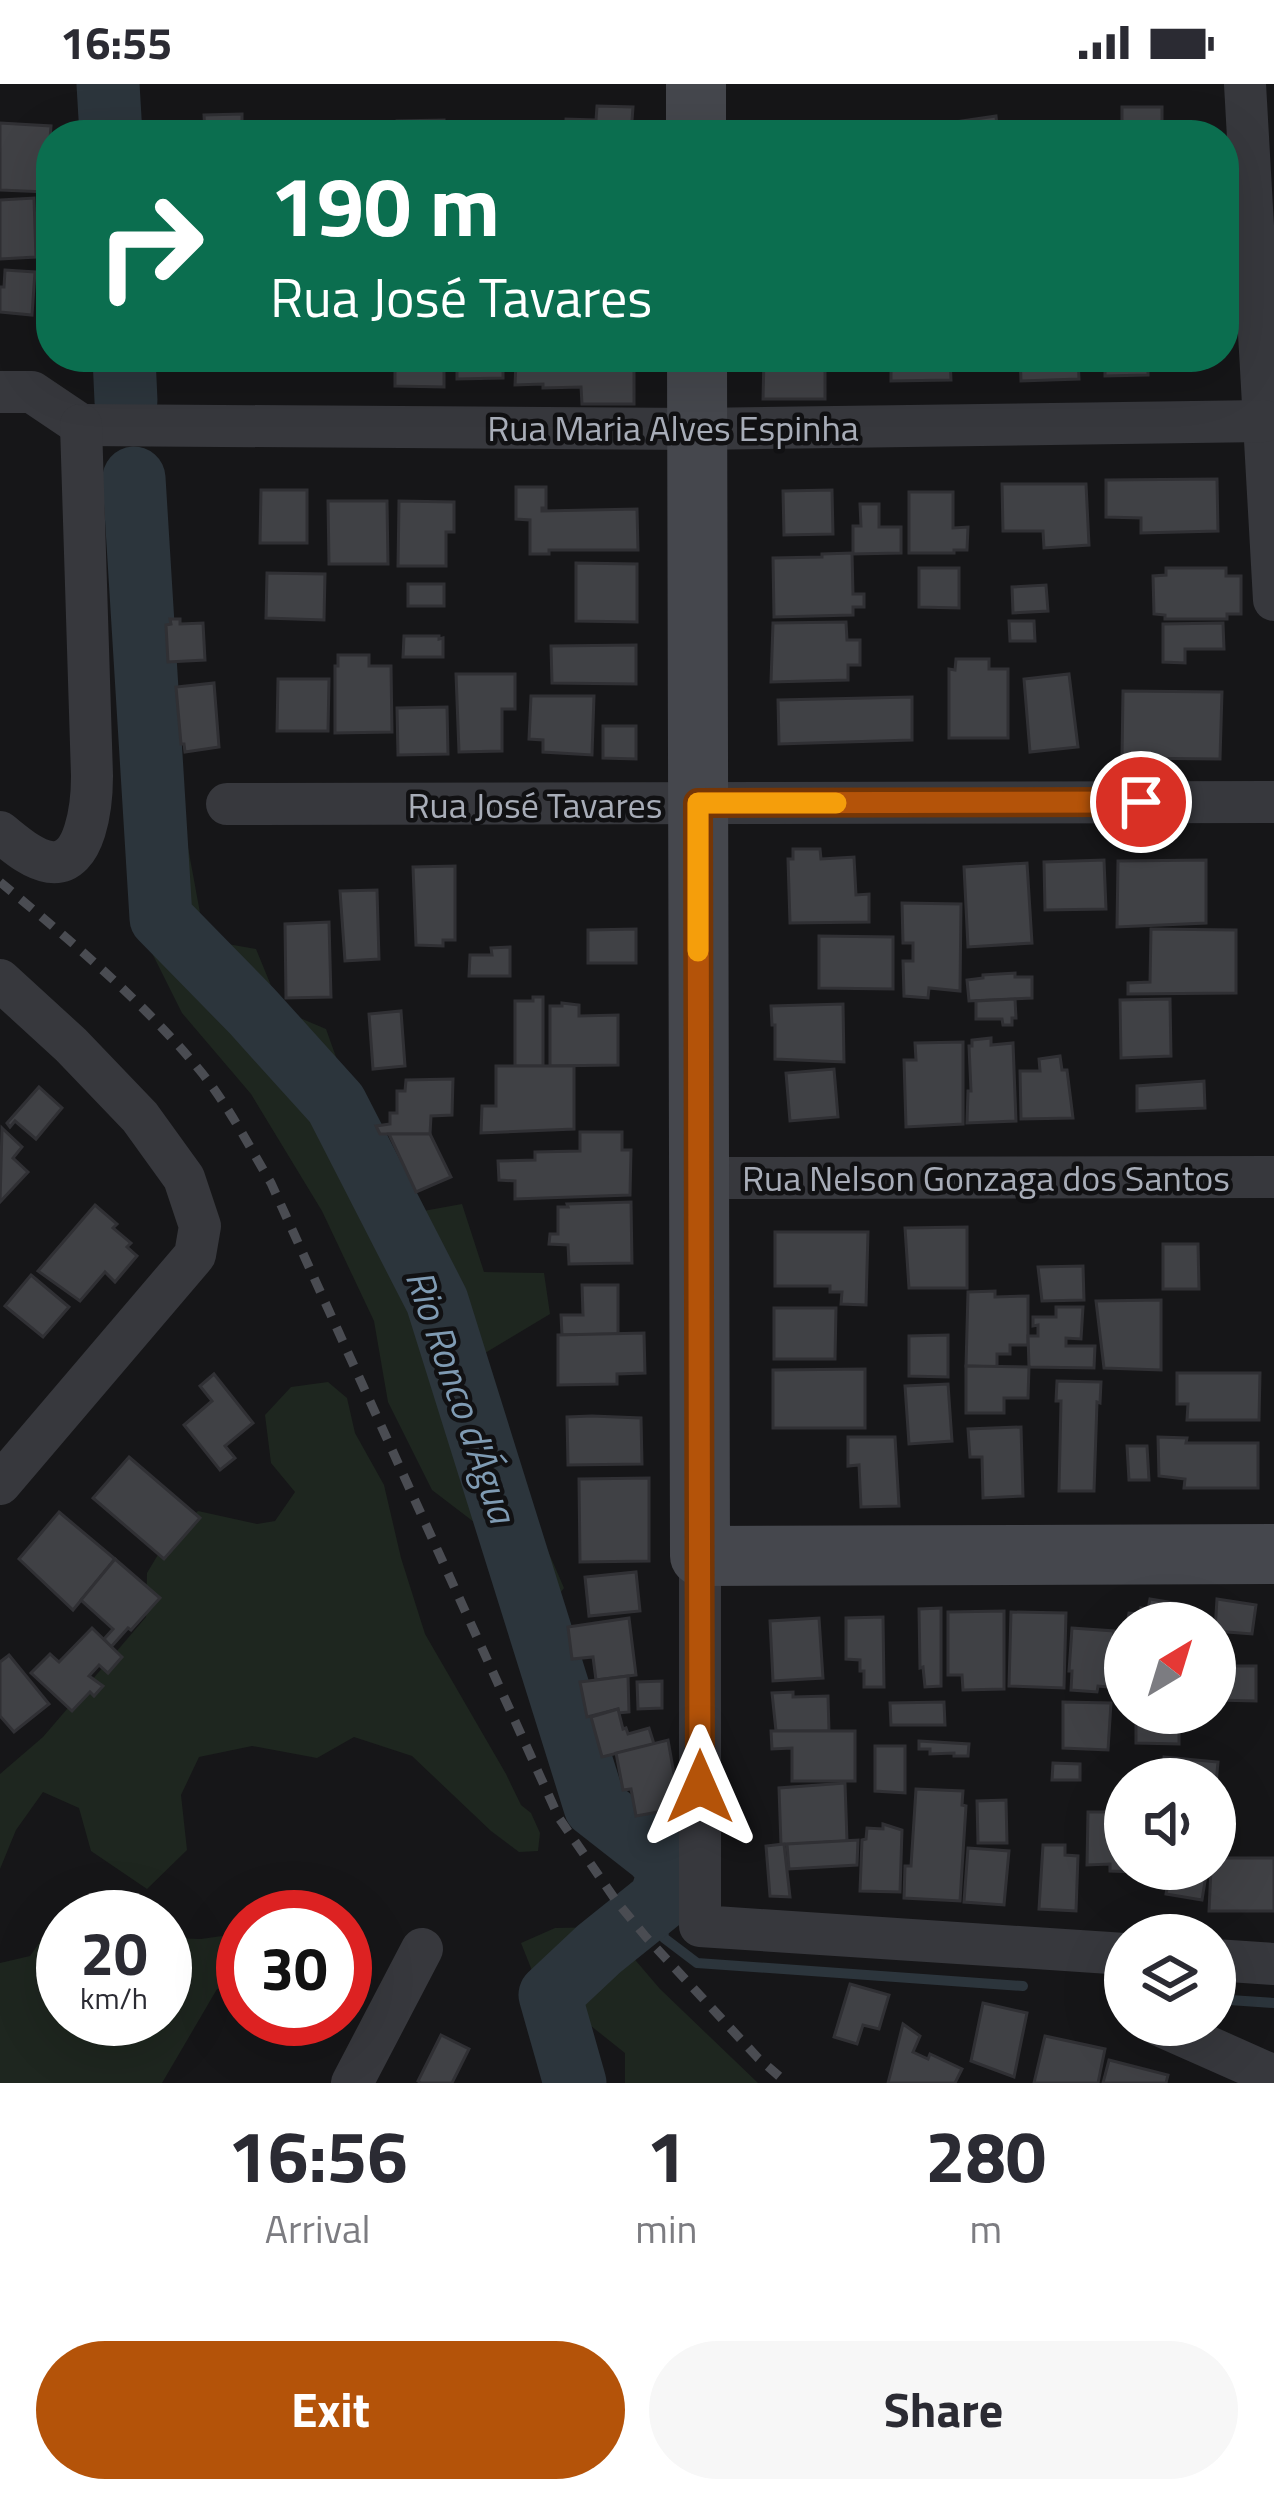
<!DOCTYPE html>
<meta charset="utf-8">
<style>
body{margin:0;font-family:"Titillium Web",sans-serif;background:#f7f7f7;color:#2b2b33;height:100vh;display:flex;flex-direction:column;font-size:45px;white-space:nowrap}
*{box-sizing:border-box;margin:0}
p{font-size:39px;color:#7c7c81}
.icon{flex:none;width:66px;height:66px;fill:none;stroke:currentColor;stroke-width:2;stroke-linecap:round;stroke-linejoin:round}
.map{position:relative;height:1999px;overflow:hidden}
.side{display:flex;flex-direction:column;background:#fff;flex:1}
.side>*{flex:none}
.hud{position:absolute;left:36px;top:36px;width:1203px;height:252px;border-radius:48px;box-shadow:0 12px 48px #0002;background:#0b6e4f;color:#fff;overflow:hidden}
.needle{width:78px;rotate:38deg}
.controls{position:absolute;left:1104px;top:1518px;display:grid;gap:24px}
.controls a{display:grid;place-items:center;width:132px;height:132px;border-radius:50%;background:#fff;box-shadow:0 12px 48px #0002;font-size:60px}
.speed{position:absolute;left:36px;top:1806px;display:flex;gap:24px;font-size:60px;font-weight:700;text-align:center}
.speed>*{display:grid;place-content:center;width:156px;height:156px;border-radius:50%;background:#fff;box-shadow:0 12px 48px #0002;line-height:1}
.speed small{font-size:30px;font-weight:400}
.speed .limit{border:18px solid #d22;background:#fff;color:#111}
.pin{position:absolute;display:grid;place-items:center;width:102px;height:102px;color:#fff;margin:-51px;border:6px solid #fff;border-radius:50%;box-shadow:0 3px 12px #0007}
.me{position:absolute;width:132px;margin:-66px;rotate:0deg;stroke-linejoin:round;filter:drop-shadow(0 0 9px #0008)}
.turn{display:flex;align-items:center;gap:42px;height:252px;padding:0 36px;font-size:54px}
.turn .icon{width:156px;height:156px;stroke-width:2.5}
.turn b{display:block;font-size:84px;line-height:102px}
.eta{display:flex;justify-content:space-evenly;align-items:center;height:204px;text-align:center}
.eta b{font-size:72px;font-weight:700;line-height:84px}
.action{display:flex;gap:24px;margin-top:auto;padding:24px 36px}
.action a{flex:1;height:138px;border-radius:72px;background:#b45309;color:#fff;font-size:48px;font-weight:700;line-height:138px;text-align:center}
.action a+a{background:#f7f7f7;color:#2b2b33}
.status{display:flex;justify-content:space-between;align-items:center;height:84px;padding:0 60px;background:#fff;direction:ltr}
.status svg{height:33px;fill:currentColor}
.map>svg:first-child{display:block}
</style>
<div class="status"><b>16:55</b><svg viewBox="0 0 49 12"><path d="M0 12V9h3v3zM5 12V6h3v6zM10 12V3h3v9zM15 12V0h3v12zM26 1h20v11H26zM47 4h2v5h-2z"/></svg></div>
<div class="map">
<svg width="1274" height="1999" viewBox="0 0 1274 1999">
<rect width="100%" height="100%" fill="#161618"/>
<!-- green -->
<g fill="#1e261f">
<polygon points="117,416 149,431 163,627 205,856 256,865 281,926 326,945 370,1068 407,1130 462,1120 484,1188 544,1189 550,1230 480,1272 487,1333 513,1359 515,1401 538,1444 564,1504 548,1525 509,1506 487,1448 432,1406 388,1318 374,1237 322,1127 251,1010 182,929 133,831 122,699 114,459"/>
<polygon points="328,1298 347,1314 355,1349 384,1401 401,1474 425,1550 506,1690 521,1721 531,1729 540,1749 538,1767 519,1768 491,1747 412,1672 354,1653 317,1674 252,1662 199,1673 181,1711 187,1766 147,1805 91,1767 79,1724 43,1708 16,1746 0,1785 0,1690 43,1653 146,1533 147,1489 165,1459 198,1427 257,1440 275,1437 295,1408 271,1379 265,1331 291,1303"/>
<polygon points="62,1827 117,1830 121,1833 63,1833 63,1935 165,1935 165,1854 201,1855 243,1849 243,1903 217,1905 162,1999 0,1999 0,1879 30,1872"/>
<polygon points="607,1843 660,1905 758,1999 625,1999 625,1969 537,1899 521,1859 555,1844"/>
</g>
<g fill="none" stroke-linecap="round" stroke-linejoin="round">
<!-- stream -->
<g stroke="#2c353c" stroke-width="10">
<polyline points="660,1816 664,1854 697,1879 1023,1902"/>
<polyline points="1215,1915 1274,1919"/>
</g>
<!-- river -->
<g stroke="#2c353c" stroke-width="63">
<polyline points="108,0 111,51"/>
<polyline points="124,273 126,317"/>
<polyline points="134,394 161,834 252,927 336,1020 437,1217 595,1722 655,1769 670,1787 660,1816 599,1865 550,1911 575,1999"/>
</g>
</g>
<!-- building -->
<g fill="#404145" stroke="#303034" stroke-width="3">
<polygon points="597,22 633,23 631,51 553,51 553,44 565,45 566,35 596,36"/>
<polygon points="1122,23 1162,23 1162,40 1191,39 1191,51 1122,51"/>
<polygon points="242,30 242,43 283,42 283,51 205,51 204,31"/>
<polygon points="996,32 998,51 950,51 948,39"/>
<polygon points="444,36 444,51 397,51 397,37"/>
<polygon points="0,39 51,42 46,108 0,106"/>
<polygon points="1113,39 1114,51 1069,51 1069,42"/>
<polygon points="845,45 844,48 874,48 874,51 764,51 764,48"/>
<polygon points="34,114 36,173 0,175 0,116"/>
<polygon points="5,186 35,188 32,231 0,228 0,203 4,203"/>
<polygon points="395,273 444,273 444,303 395,302"/>
<polygon points="457,273 503,273 503,294 457,295"/>
<polygon points="544,273 634,273 634,320 582,320 581,303 543,304 543,300 515,301 516,277 544,276"/>
<polygon points="764,273 825,273 825,315 763,315"/>
<polygon points="891,273 950,273 951,296 891,297"/>
<polygon points="1020,273 1078,273 1079,295 1021,297"/>
<polygon points="1105,273 1148,273 1148,291 1105,292"/>
<polygon points="1217,395 1218,447 1141,449 1141,434 1106,433 1106,396"/>
<polygon points="1002,400 1086,400 1089,461 1044,464 1043,447 1003,447"/>
<polygon points="516,403 546,403 546,424 542,424 542,427 637,425 638,466 549,466 549,470 530,470 530,436 516,435"/>
<polygon points="261,406 307,406 307,459 260,459"/>
<polygon points="832,406 833,450 784,451 783,407"/>
<polygon points="909,408 953,408 953,444 968,443 967,466 954,466 954,469 909,469"/>
<polygon points="328,417 387,417 388,480 329,480"/>
<polygon points="399,417 454,418 454,448 446,448 446,482 398,482"/>
<polygon points="860,420 879,420 879,443 901,443 901,469 853,470 853,442 861,442"/>
<polygon points="852,469 853,510 864,510 864,523 853,523 853,531 774,533 773,474 822,473 822,470"/>
<polygon points="576,479 637,480 637,538 576,537"/>
<polygon points="919,484 959,484 959,524 919,523"/>
<polygon points="1166,484 1226,484 1226,492 1241,492 1241,530 1227,530 1227,535 1165,535 1165,531 1154,530 1153,492 1166,491"/>
<polygon points="267,489 325,490 324,536 266,534"/>
<rect x="408" y="500" width="36" height="22"/>
<polygon points="1046,501 1048,527 1013,529 1012,503"/>
<polygon points="170,535 180,535 180,540 203,539 205,576 168,578 166,541 171,540"/>
<polygon points="1009,537 1034,537 1035,557 1010,557"/>
<polygon points="846,538 847,556 860,556 860,581 848,581 848,596 771,598 773,539"/>
<polygon points="1223,539 1224,565 1185,565 1185,579 1163,578 1163,540"/>
<polygon points="404,552 439,552 439,555 443,554 443,573 403,573"/>
<polygon points="636,561 636,600 552,599 551,562"/>
<polygon points="338,571 369,571 369,582 391,582 392,648 335,649 335,582 338,582"/>
<polygon points="956,575 989,575 989,585 1008,585 1008,654 949,654 949,585 955,586"/>
<polygon points="456,590 515,590 515,625 502,625 502,667 459,668"/>
<polygon points="1069,590 1078,663 1030,668 1024,595"/>
<polygon points="278,595 329,595 328,647 277,647"/>
<polygon points="214,599 219,663 185,668 184,660 181,660 176,603"/>
<polygon points="1123,607 1222,608 1220,675 1122,674"/>
<polygon points="531,612 594,612 592,671 543,668 543,656 529,655"/>
<polygon points="912,613 912,656 779,660 778,616"/>
<polygon points="447,623 448,670 398,671 397,624"/>
<polygon points="603,642 636,642 636,675 603,674"/>
<polygon points="793,765 820,765 821,775 854,773 856,811 869,810 869,838 790,839 788,775 793,775"/>
<polygon points="1104,776 1106,825 1045,826 1044,778"/>
<polygon points="1206,776 1206,839 1117,843 1118,777"/>
<polygon points="1027,779 1032,859 968,863 964,783"/>
<polygon points="455,782 455,856 443,856 443,862 416,861 413,783"/>
<polygon points="377,806 379,875 345,877 340,807"/>
<polygon points="902,819 961,820 960,907 929,904 928,914 904,912 903,877 913,877 913,859 903,859"/>
<polygon points="329,838 331,913 286,914 285,840"/>
<polygon points="636,845 636,879 588,879 588,846"/>
<polygon points="1151,845 1236,846 1236,909 1128,910 1128,899 1150,898"/>
<polygon points="819,852 893,853 893,905 819,904"/>
<polygon points="510,863 510,892 469,892 470,871 492,871 491,864"/>
<polygon points="1015,889 1015,893 1032,893 1032,914 969,917 967,896 983,894 983,891"/>
<polygon points="533,913 543,913 543,982 515,982 515,917 533,917"/>
<polygon points="1015,915 1016,934 1012,934 1012,941 1003,941 1002,935 976,935 976,917"/>
<polygon points="1170,915 1171,972 1121,974 1120,916"/>
<polygon points="562,919 579,921 579,932 618,931 618,981 550,982 550,922 562,922"/>
<polygon points="843,920 844,978 775,975 775,941 772,941 771,922"/>
<polygon points="401,927 405,982 373,985 369,930"/>
<polygon points="991,954 991,961 1013,959 1016,1037 967,1039 968,1007 971,1007 969,962 972,962 972,956"/>
<polygon points="963,958 963,1040 906,1043 904,976 916,976 915,959"/>
<polygon points="1060,972 1062,986 1067,986 1073,1034 1021,1035 1020,987 1040,987 1039,975"/>
<polygon points="496,982 574,982 574,1045 481,1049 482,1022 496,1022"/>
<polygon points="834,985 838,1033 790,1037 786,989"/>
<polygon points="453,995 452,1031 431,1032 430,1050 380,1050 376,1042 390,1040 390,1029 397,1029 397,1007 405,1007 406,996"/>
<polygon points="1204,997 1205,1024 1137,1027 1137,1002"/>
<polygon points="39,1003 62,1024 36,1055 15,1037 10,1043 7,1039"/>
<polygon points="2,1044 22,1063 13,1074 28,1088 0,1118"/>
<polygon points="580,1048 622,1048 622,1066 631,1066 630,1111 515,1115 515,1097 499,1096 498,1077 535,1076 535,1068 580,1067"/>
<polygon points="389,1050 430,1050 451,1093 416,1108"/>
<polygon points="631,1118 632,1179 569,1180 568,1161 549,1160 550,1150 558,1150 558,1123 568,1123 567,1120"/>
<polygon points="95,1121 117,1140 113,1144 131,1159 127,1163 137,1172 115,1198 105,1188 80,1217 38,1187"/>
<polygon points="967,1143 967,1204 909,1204 905,1144"/>
<polygon points="775,1148 868,1148 866,1221 841,1220 842,1208 830,1208 830,1202 775,1202"/>
<polygon points="1163,1160 1198,1160 1199,1205 1163,1205"/>
<polygon points="1083,1182 1084,1216 1042,1217 1038,1183"/>
<polygon points="31,1191 69,1223 43,1253 5,1222"/>
<polygon points="582,1201 618,1201 618,1250 562,1251 561,1231 583,1231"/>
<polygon points="995,1207 995,1213 1028,1212 1028,1261 1010,1261 1010,1270 997,1270 997,1283 966,1282 968,1208"/>
<polygon points="1161,1216 1161,1286 1104,1284 1096,1217"/>
<polygon points="1056,1223 1083,1223 1081,1255 1066,1254 1066,1262 1095,1262 1094,1284 1029,1283 1028,1252 1038,1252 1038,1241 1033,1242 1033,1233 1056,1233"/>
<polygon points="774,1224 836,1224 835,1275 774,1275"/>
<polygon points="644,1249 645,1289 617,1290 617,1300 558,1301 558,1251"/>
<polygon points="948,1251 948,1293 909,1292 909,1252"/>
<polygon points="966,1282 1029,1283 1028,1314 1004,1314 1004,1329 966,1329"/>
<polygon points="865,1285 865,1344 773,1344 773,1286"/>
<polygon points="1177,1289 1260,1289 1259,1336 1187,1336 1188,1320 1177,1320"/>
<polygon points="214,1290 253,1339 225,1362 235,1374 220,1386 184,1341 212,1317 200,1302"/>
<polygon points="1057,1297 1101,1298 1100,1319 1097,1318 1094,1407 1059,1407 1061,1317 1056,1317"/>
<polygon points="948,1300 952,1357 909,1360 905,1302"/>
<polygon points="592,1332 641,1334 642,1380 568,1381 567,1333"/>
<polygon points="1021,1343 1023,1412 983,1414 982,1373 970,1373 968,1345"/>
<polygon points="848,1353 895,1353 899,1422 861,1423 859,1381 848,1382"/>
<polygon points="1158,1353 1187,1354 1186,1359 1258,1359 1258,1404 1184,1404 1185,1395 1159,1392"/>
<polygon points="1127,1362 1147,1362 1149,1396 1129,1396"/>
<polygon points="129,1373 200,1434 164,1475 93,1414"/>
<polygon points="649,1394 649,1477 580,1478 579,1395"/>
<polygon points="59,1428 115,1475 73,1526 19,1475"/>
<polygon points="115,1475 160,1514 131,1546 128,1544 111,1563 104,1555 113,1545 81,1516"/>
<polygon points="636,1488 640,1527 589,1532 585,1493"/>
<polygon points="1150,1515 1186,1521 1183,1539 1127,1539 1129,1529 1141,1530 1141,1524 1148,1525"/>
<polygon points="1217,1515 1256,1521 1252,1550 1215,1547"/>
<polygon points="941,1524 941,1602 925,1603 923,1583 920,1584 919,1525"/>
<polygon points="1004,1527 1004,1605 963,1606 962,1591 948,1591 948,1528"/>
<polygon points="1011,1528 1066,1529 1064,1604 1009,1602"/>
<polygon points="883,1533 884,1603 864,1603 864,1587 860,1587 860,1576 846,1575 846,1534"/>
<polygon points="629,1534 636,1591 596,1596 593,1573 572,1575 568,1543"/>
<polygon points="819,1534 823,1594 773,1597 770,1537"/>
<polygon points="92,1544 122,1573 108,1589 99,1581 89,1592 103,1602 94,1612 90,1608 72,1627 31,1589 50,1570 59,1578"/>
<polygon points="1072,1544 1114,1547 1109,1603 1098,1602 1097,1608 1071,1606 1072,1587 1069,1587"/>
<polygon points="9,1571 49,1620 14,1648 0,1632 0,1578"/>
<polygon points="1215,1582 1256,1582 1256,1617 1215,1616"/>
<polygon points="628,1592 629,1628 619,1629 618,1625 587,1633 580,1598"/>
<polygon points="662,1597 662,1624 638,1625 637,1598"/>
<polygon points="793,1608 793,1613 828,1612 829,1647 776,1647 772,1609"/>
<polygon points="944,1618 945,1641 891,1641 890,1619"/>
<polygon points="1063,1618 1111,1619 1108,1666 1063,1664"/>
<polygon points="618,1625 623,1645 626,1644 628,1650 649,1644 654,1660 602,1673 591,1633"/>
<polygon points="1136,1629 1179,1629 1179,1660 1136,1659"/>
<polygon points="771,1647 855,1647 855,1697 792,1697 792,1664 772,1665"/>
<polygon points="668,1656 680,1724 636,1732 631,1705 623,1706 616,1669"/>
<polygon points="919,1657 969,1660 968,1672 954,1672 954,1669 930,1670 930,1665 919,1665"/>
<polygon points="875,1662 905,1662 905,1709 875,1707"/>
<polygon points="1164,1673 1218,1678 1215,1711 1215,1695 1161,1695"/>
<polygon points="1053,1679 1080,1680 1080,1696 1052,1696"/>
<polygon points="845,1699 847,1757 781,1761 779,1704"/>
<polygon points="916,1705 963,1707 962,1721 966,1722 960,1817 904,1814 905,1782 911,1782"/>
<polygon points="1006,1716 1007,1759 978,1759 977,1717"/>
<polygon points="1114,1723 1125,1723 1125,1785 1138,1785 1138,1788 1110,1787 1110,1780 1087,1781 1088,1728 1114,1728"/>
<polygon points="883,1740 902,1746 900,1808 860,1807 862,1756 866,1755 867,1744 883,1745"/>
<polygon points="858,1756 857,1781 789,1785 787,1760"/>
<polygon points="784,1760 790,1813 770,1812 766,1762"/>
<polygon points="1043,1761 1065,1761 1065,1771 1078,1772 1076,1827 1039,1825"/>
<polygon points="968,1764 1009,1767 1004,1821 964,1818"/>
<polygon points="1215,1774 1274,1774 1274,1827 1209,1827 1211,1785 1215,1785"/>
<polygon points="1170,1785 1207,1785 1202,1816 1166,1810"/>
<polygon points="850,1900 889,1911 879,1945 863,1941 857,1960 834,1953"/>
<polygon points="983,1919 1027,1929 1014,1993 971,1977"/>
<polygon points="903,1940 920,1952 913,1968 928,1975 930,1970 962,1985 955,1999 888,1999"/>
<polygon points="441,1951 469,1965 452,1999 421,1999 418,1997"/>
<polygon points="1045,1952 1105,1965 1098,1999 1034,1999"/>
<polygon points="1109,1976 1168,1991 1166,1999 1103,1999"/>
</g>
<g fill="none" stroke-linecap="round" stroke-linejoin="round">
<!-- street -->
<g stroke="#37383d" stroke-width="42">
<polyline points="1245,0 1274,516"/>
<polyline points="0,308 32,308 81,341"/>
<polyline points="81,341 697,345 1264,337"/>
<polyline points="227,720 1274,718"/>
<path d="M0 748C14 759 31 775 50 778 87 783 92 717 92 692L81 341"/>
<polyline points="0,896 71,961 140,1033 184,1094 200,1142 195,1171 0,1400"/>
<polyline points="699,1094 1274,1093"/>
<polyline points="700,1472 700,1842 1125,1870"/>
<polyline points="1215,1876 1274,1880"/>
<polyline points="1159,1941 1274,1992"/>
<polyline points="352,1999 422,1865"/>
</g>
<!-- secondary -->
<g stroke="#45474d" stroke-width="60">
<polyline points="696,0 696,51"/>
<polyline points="697,273 700,1472 1274,1470"/>
</g>
<!-- rail -->
<path stroke="#4a4c52" stroke-width="9" stroke-dasharray="15 12" stroke-linecap="butt" d="M0 798C71 857 143 917 202 989 229 1023 249 1062 271 1099L559 1734 617 1818 646 1853 758 1974 787 1999"/>
</g>
<g fill="none" stroke-linecap="round" stroke-linejoin="round">
<defs>
<polyline id="route" points="700,1703 698,719 1141,718"/>
</defs>
<!-- route casing -->
<use href="#route" stroke="#753606" stroke-width="30"/>
<!-- route -->
<use href="#route" stroke="#b45309" stroke-width="21"/>
<!-- slow -->
<polyline stroke="#f59e0b" stroke-width="21" points="698,867 698,719 836,719"/>
</g>
<g text-anchor="middle" dominant-baseline="central" stroke-width="9" stroke-linejoin="round" paint-order="stroke">
<!-- street labels -->
<g font-size="36" fill="#a8adb8" stroke="#111113">
<text x="673" y="343">Rua Maria Alves Espinha</text>
<text x="535" y="720">Rua José Tavares</text>
<text x="986" y="1093">Rua Nelson Gonzaga dos Santos</text>
</g>
<!-- water labels -->
<g font-size="39" font-style="italic" fill="#7f9bb3" stroke="#111113">
<text transform="translate(462 1312) rotate(71)">Rio Ronco d'Água</text>
</g>
</g>
</svg>
<div class="controls">
<a><svg class="needle" viewBox="-14 -14 28 28"><path d="M0-13l5 13h-10z" fill="#e53935"/><path d="M0 13l5-13h-10z" fill="#7c7c81"/></svg></a>
<a><svg class="icon" aria-label="sound" viewBox="0 0 24 24"><path d="M4 9h4l5-4v14l-5-4H4zM17 9q2 3 0 6"/></svg></a>
<a><svg class="icon" aria-label="layers" viewBox="0 0 24 24"><path d="M12 4l9 5-9 5-9-5zM3 14l9 5 9-5"/></svg></a>
</div>
<div class="speed"><div>20<small>km/h</small></div><div class="limit">30</div></div>
<div class="pin" style="left:1141px;top:718px;background:#d93025"><svg class="icon" aria-label="arrive" viewBox="0 0 24 24"><path d="M6 21V4h12l-3 4 3 4H6"/></svg></div>
<svg class="me" style="left:700px;top:1703px" viewBox="-20 -20 40 40"><path d="M0-17L14 15 0 8-14 15z" fill="#b45309" stroke="#fff" stroke-width="4"/></svg>
<div class="hud">
<div class="turn"><svg class="icon" aria-label="right" viewBox="0 0 24 24"><path d="M7 20v-9h11M14 6l5 5-5 5"/></svg><div><b>190 m</b>Rua José Tavares</div></div>
</div>
</div>
<section class="side">
<div class="eta">
<div><b>16:56</b><p>Arrival</p></div>
<div><b>1</b><p>min</p></div>
<div><b>280</b><p>m</p></div>
</div>
<div class="action"><a>Exit</a><a>Share</a></div>
</section>
